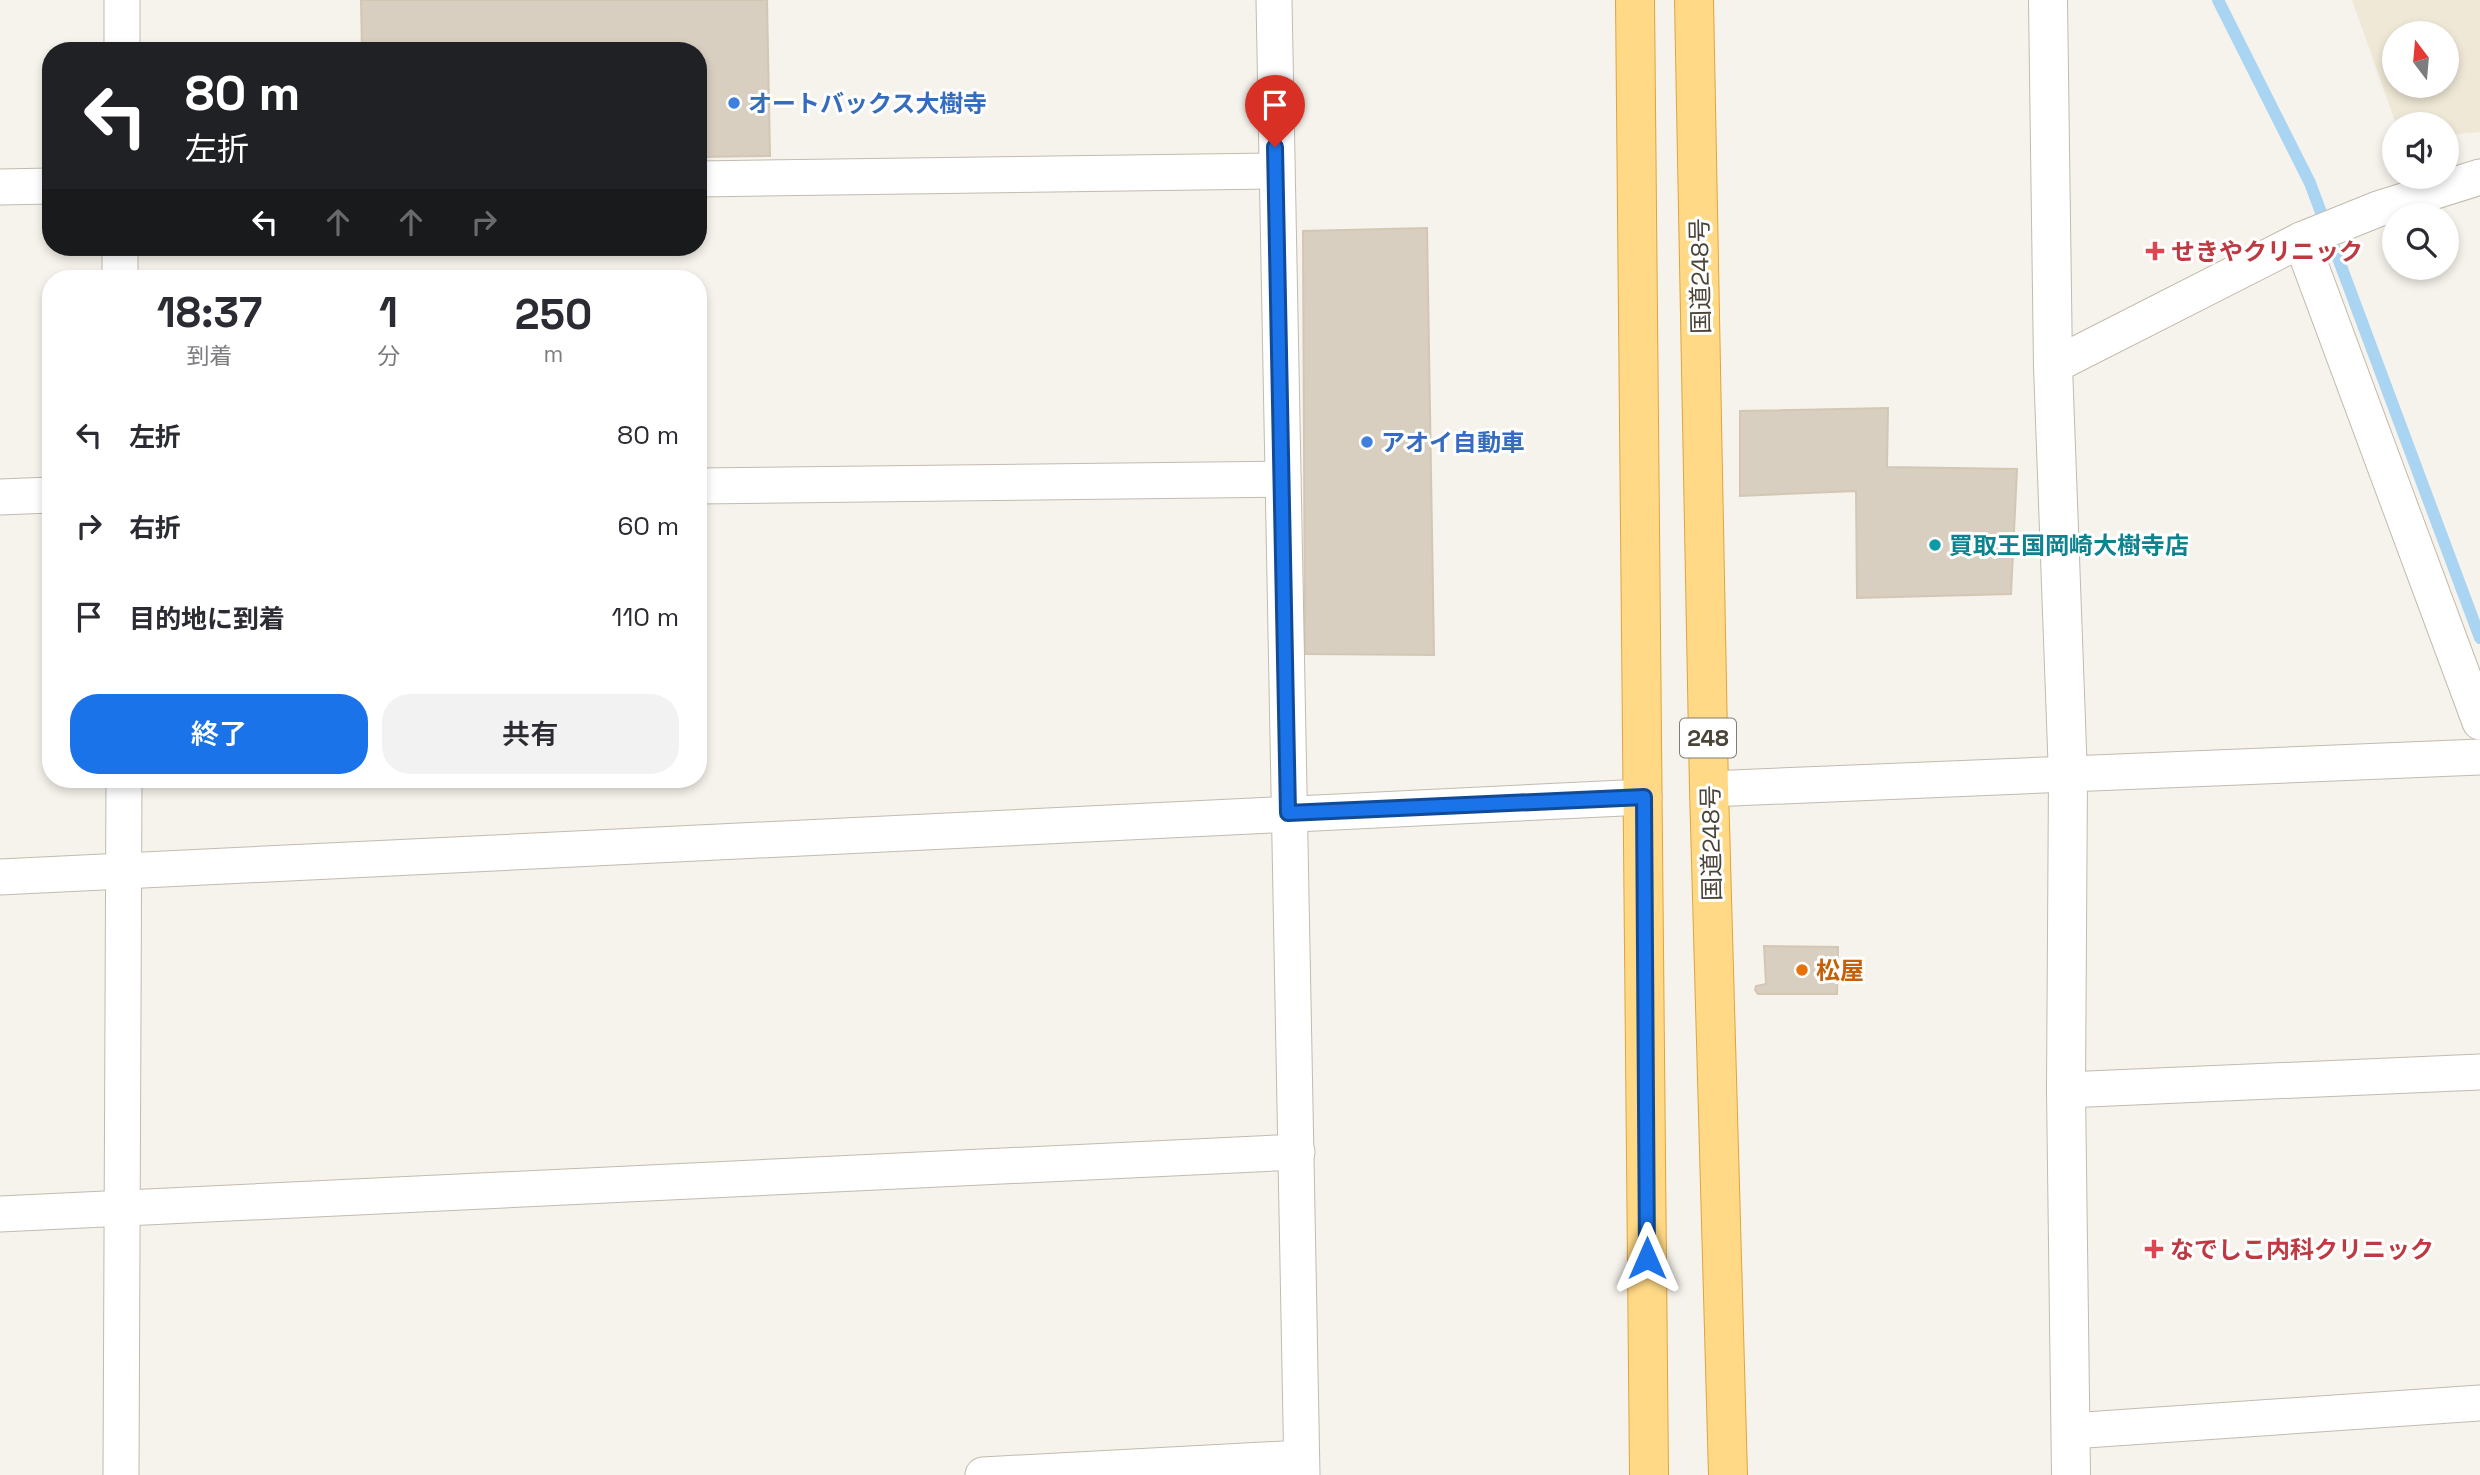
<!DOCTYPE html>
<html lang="ja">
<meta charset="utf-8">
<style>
body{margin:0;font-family:"Space Grotesk","Noto Sans JP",sans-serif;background:#f2f2f3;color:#2b2b33;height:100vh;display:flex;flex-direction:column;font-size:26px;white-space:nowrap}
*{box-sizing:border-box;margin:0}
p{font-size:23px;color:#7c7c81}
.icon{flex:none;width:38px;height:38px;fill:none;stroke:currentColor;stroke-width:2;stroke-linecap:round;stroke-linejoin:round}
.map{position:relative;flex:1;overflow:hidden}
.side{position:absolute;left:42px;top:270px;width:665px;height:518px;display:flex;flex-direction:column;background:#fff;border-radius:28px;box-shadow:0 4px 10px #0003}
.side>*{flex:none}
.top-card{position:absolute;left:42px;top:42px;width:665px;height:214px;border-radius:28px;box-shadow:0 4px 10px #0003;background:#202124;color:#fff;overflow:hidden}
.needle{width:46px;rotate:344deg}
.buttons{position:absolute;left:2382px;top:21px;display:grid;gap:14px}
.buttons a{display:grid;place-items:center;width:77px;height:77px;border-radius:50%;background:#fff;box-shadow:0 4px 10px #0003;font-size:35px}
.pin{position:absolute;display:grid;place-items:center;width:60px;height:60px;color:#fff;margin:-72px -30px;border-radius:50% 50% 50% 0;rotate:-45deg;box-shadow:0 0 7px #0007}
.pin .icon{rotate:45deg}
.me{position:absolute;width:77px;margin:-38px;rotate:0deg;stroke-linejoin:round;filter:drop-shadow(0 0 5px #0008)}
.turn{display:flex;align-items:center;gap:24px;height:147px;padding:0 28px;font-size:32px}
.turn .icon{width:91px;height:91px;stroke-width:2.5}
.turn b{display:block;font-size:49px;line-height:60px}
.lanes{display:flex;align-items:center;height:66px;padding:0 28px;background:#0003;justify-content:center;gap:35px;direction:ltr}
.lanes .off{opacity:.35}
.eta{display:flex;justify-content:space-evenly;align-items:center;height:119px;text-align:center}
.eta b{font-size:42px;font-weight:600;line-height:49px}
.primary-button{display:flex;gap:14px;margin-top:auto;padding:14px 28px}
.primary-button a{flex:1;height:80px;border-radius:28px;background:#1a73e8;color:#fff;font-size:28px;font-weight:600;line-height:80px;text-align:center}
.primary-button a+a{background:#f2f2f3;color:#2b2b33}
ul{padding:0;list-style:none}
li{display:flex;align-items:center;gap:21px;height:91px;padding:0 28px}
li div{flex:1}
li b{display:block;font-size:26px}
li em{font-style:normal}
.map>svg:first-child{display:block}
</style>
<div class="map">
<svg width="2480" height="1475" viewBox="0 0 2480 1475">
<rect width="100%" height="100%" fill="#f6f3ec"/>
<!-- education -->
<path fill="#efe8d6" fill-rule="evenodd" d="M2352 0H2480V132L2447 135 2446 124H2396ZM2394 33H2446V86H2394Z"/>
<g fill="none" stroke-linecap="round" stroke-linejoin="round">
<!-- stream -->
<polyline stroke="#a9d4f2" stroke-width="12" points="2218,0 2310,183 2480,638"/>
</g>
<!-- building -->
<g fill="#d8cfc1" stroke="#d3c7b4" stroke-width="2">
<polygon points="361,0 767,0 770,156 698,157 698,51 362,51"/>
<polygon points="1427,228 1434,655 1305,654 1303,231"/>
<polygon points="1888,408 1887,467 2017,469 2011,594 1857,598 1856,491 1740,496 1740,411"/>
<polygon points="1764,946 1838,947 1837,994 1758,994 1755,990 1756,986 1766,984"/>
</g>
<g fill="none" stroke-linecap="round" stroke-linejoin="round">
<defs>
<g id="minor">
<polyline points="1274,0 1302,1475"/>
<polyline points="122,51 122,0"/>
<polyline points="698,179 1276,171"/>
<polyline points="0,187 51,186"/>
<polyline points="2301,240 2480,722"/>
<polyline points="120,247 120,278"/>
<polyline points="2053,366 2301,240 2378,209 2480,177"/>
<polyline points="698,486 1283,479"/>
<polyline points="0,497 51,495"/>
<polyline points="1709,789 2480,757"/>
<polyline points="0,877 1644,797"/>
<polyline points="2066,1090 2480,1072"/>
<polyline points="0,1214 1297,1152"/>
<polyline points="2071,1431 2480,1403"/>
<polyline points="121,1475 124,779"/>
<polyline points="983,1475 1301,1458"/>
</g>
<polyline id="tertiary" points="2048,0 2053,366 2068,776 2066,1090 2071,1475"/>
<g id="trunk">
<polyline points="1635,0 1649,1475"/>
<polyline points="1694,0 1709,789 1728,1475"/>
</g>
</defs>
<!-- minor casing -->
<use href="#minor" stroke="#c2bbae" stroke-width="37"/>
<!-- tertiary casing -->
<use href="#tertiary" stroke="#c2bbae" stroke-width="40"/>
<!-- trunk casing -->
<use href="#trunk" stroke="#e0a43c" stroke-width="40"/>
<!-- minor -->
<use href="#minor" stroke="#fff" stroke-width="35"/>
<!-- tertiary -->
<use href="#tertiary" stroke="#fff" stroke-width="38"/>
<!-- trunk -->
<use href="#trunk" stroke="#ffd985" stroke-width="38"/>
</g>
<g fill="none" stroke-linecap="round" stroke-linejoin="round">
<defs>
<polyline id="route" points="1275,147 1288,813 1644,797 1647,1258"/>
</defs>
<!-- route casing -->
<use href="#route" stroke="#114b97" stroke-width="18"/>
<!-- route -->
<use href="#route" stroke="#1a73e8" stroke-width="12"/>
</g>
<!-- markers -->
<g fill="#3f7fe0" stroke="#fff" stroke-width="2.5">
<circle cx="734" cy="103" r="7"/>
<circle cx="1367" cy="442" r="7"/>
</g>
<g fill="#e0444e" stroke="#fff" stroke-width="2.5">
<path d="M2151.5 240.5h7v7h7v7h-7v7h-7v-7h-7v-7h7z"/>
<path d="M2150.5 1238.5h7v7h7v7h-7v7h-7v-7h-7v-7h7z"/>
</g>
<circle fill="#0f9aa8" stroke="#fff" stroke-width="2.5" cx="1935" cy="545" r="7"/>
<circle fill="#e8710a" stroke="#fff" stroke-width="2.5" cx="1802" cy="970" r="7"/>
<g text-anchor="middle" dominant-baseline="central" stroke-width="6" stroke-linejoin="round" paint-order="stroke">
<!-- shield labels -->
<rect fill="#fff" stroke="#817c74" stroke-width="2" x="1680" y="718.5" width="56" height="39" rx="5"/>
<g font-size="23" font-weight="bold" fill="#4b4439">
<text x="1708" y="738">248</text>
</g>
<!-- shop labels -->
<g font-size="24" font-weight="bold" fill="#366cbe" stroke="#fff" text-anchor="start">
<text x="748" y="103">オートバックス大樹寺</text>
<text x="1381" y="442">アオイ自動車</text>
</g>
<!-- health labels -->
<g font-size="24" font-weight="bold" fill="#be3a42" stroke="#fff" text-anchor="start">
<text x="2171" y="251">せきやクリニック</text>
<text x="2170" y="1249">なでしこ内科クリニック</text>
</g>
<!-- street labels -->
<g font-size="24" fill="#4b4439" stroke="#fff">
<text transform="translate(1700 276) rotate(-91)">国道248号</text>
<text transform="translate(1711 843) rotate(-91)">国道248号</text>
</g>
<!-- culture labels -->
<g font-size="24" font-weight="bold" fill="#0d838f" stroke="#fff" text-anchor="start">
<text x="1949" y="545">買取王国岡崎大樹寺店</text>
</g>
<!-- food labels -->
<g font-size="24" font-weight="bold" fill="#c56008" stroke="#fff" text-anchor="start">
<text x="1816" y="970">松屋</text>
</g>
</g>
</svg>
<div class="buttons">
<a><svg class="needle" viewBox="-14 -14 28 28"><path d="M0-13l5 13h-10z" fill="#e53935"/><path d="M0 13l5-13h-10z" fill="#7c7c81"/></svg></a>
<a><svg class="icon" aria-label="sound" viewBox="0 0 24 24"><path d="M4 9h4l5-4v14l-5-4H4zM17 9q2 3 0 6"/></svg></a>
<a><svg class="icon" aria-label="search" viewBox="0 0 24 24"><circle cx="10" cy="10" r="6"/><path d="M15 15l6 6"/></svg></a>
</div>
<div class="pin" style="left:1275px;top:147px;background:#d93025"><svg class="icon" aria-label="arrive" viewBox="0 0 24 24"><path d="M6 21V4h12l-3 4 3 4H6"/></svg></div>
<svg class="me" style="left:1647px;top:1258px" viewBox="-20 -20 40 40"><path d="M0-17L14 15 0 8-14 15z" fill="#1a73e8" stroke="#fff" stroke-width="4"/></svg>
<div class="top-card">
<div class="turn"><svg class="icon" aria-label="left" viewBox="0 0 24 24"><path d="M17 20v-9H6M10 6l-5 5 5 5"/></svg><div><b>80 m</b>左折</div></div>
<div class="lanes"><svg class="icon" aria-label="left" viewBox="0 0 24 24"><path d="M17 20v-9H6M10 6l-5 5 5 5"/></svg><svg class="icon off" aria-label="ahead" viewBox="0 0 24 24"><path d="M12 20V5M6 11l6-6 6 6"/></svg><svg class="icon off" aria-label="ahead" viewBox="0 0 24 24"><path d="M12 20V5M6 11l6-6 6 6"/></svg><svg class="icon off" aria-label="right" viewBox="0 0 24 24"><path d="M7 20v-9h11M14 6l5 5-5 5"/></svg></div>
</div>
<section class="side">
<div class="eta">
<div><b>18:37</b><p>到着</p></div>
<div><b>1</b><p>分</p></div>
<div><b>250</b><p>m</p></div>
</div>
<ul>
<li><svg class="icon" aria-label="left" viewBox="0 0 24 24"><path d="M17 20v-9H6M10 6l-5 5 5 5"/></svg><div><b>左折</b></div><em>80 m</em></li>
<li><svg class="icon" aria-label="right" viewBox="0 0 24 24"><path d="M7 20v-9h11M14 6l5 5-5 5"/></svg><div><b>右折</b></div><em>60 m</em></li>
<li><svg class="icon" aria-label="arrive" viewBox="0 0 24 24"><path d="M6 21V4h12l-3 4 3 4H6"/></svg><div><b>目的地に到着</b></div><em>110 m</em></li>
</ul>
<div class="primary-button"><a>終了</a><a>共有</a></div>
</section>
</div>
